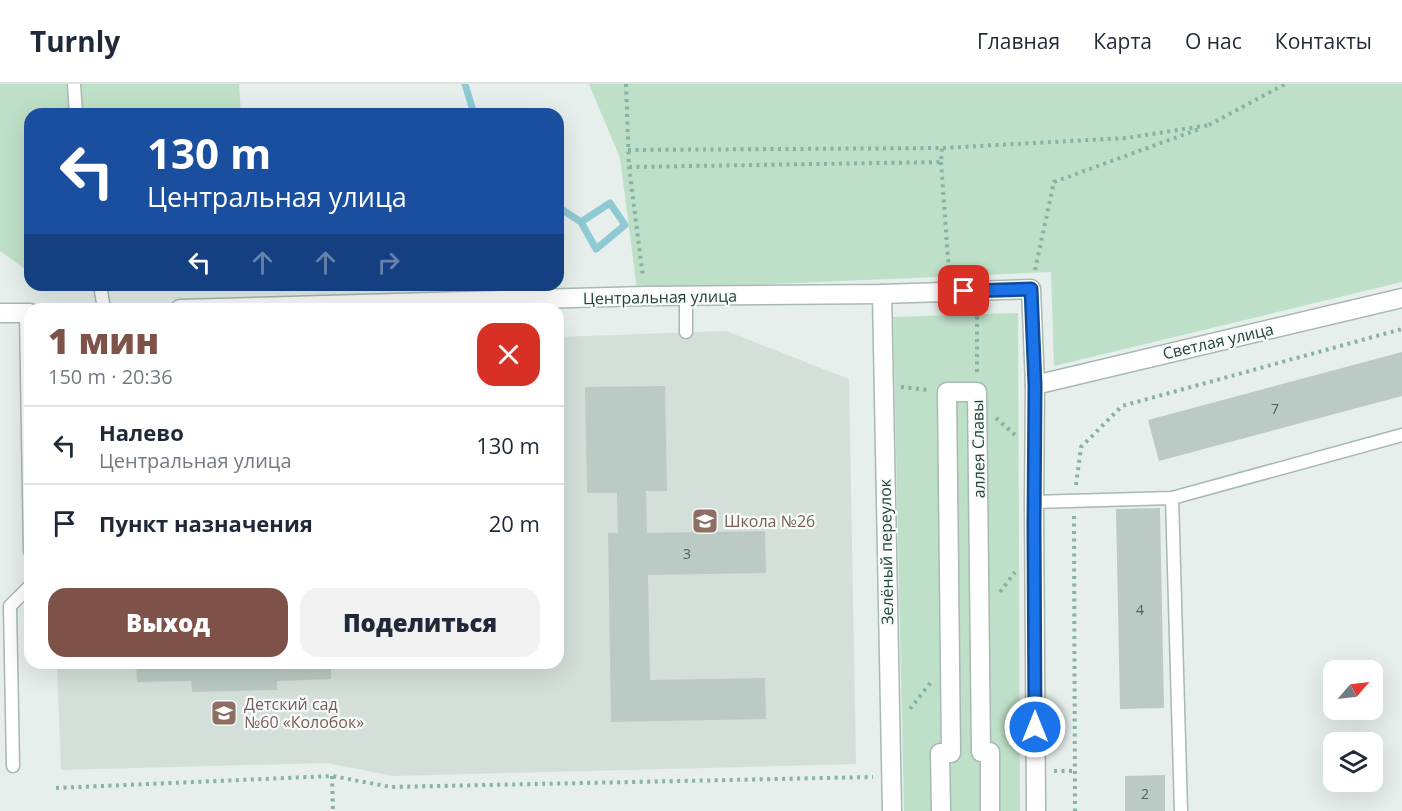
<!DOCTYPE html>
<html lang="ru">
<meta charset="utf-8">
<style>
body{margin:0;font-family:"Open Sans",sans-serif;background:#f2f2f3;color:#1f2937;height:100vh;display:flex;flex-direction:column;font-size:22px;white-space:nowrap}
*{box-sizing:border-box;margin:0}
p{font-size:20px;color:#747a83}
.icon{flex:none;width:33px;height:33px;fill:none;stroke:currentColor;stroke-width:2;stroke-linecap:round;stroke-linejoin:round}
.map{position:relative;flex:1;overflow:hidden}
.details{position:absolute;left:24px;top:219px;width:540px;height:366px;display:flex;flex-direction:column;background:#fff;border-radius:18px;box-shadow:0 6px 24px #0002}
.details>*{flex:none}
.banner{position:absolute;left:24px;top:24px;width:540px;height:183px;border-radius:18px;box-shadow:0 6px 24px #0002;background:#1a4fa0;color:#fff;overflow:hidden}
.needle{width:39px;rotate:62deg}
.buttons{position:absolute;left:1323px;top:576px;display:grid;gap:12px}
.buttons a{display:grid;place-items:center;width:60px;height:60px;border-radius:12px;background:#fff;box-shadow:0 6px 24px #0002;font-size:30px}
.pin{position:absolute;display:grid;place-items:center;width:51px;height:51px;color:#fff;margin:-26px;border-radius:12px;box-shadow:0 3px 9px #0006}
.me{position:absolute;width:66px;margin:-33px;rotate:0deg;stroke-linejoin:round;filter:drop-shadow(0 0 4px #0008)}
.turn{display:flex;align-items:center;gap:21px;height:126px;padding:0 24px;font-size:27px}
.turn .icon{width:78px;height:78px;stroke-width:2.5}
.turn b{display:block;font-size:42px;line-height:51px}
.lanes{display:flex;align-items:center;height:57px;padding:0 24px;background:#0003;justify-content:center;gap:30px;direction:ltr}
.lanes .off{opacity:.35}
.round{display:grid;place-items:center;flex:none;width:63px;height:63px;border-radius:18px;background:#f2f2f3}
.overview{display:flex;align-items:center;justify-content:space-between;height:102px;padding:0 24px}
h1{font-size:36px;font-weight:800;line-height:45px;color:#7f5249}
.action{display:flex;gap:12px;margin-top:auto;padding:12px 24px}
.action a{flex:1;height:69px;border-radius:18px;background:#7f5249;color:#fff;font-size:24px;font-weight:800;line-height:69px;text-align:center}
.action a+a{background:#f2f2f3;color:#1f2937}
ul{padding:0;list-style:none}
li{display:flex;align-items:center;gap:18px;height:78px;padding:0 24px;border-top:2px solid #e0e1e3}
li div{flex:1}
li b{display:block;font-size:22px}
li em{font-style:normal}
header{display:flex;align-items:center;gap:36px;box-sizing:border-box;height:84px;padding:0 30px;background:#fff;border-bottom:2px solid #e0e1e3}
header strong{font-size:28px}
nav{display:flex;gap:33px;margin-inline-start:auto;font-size:21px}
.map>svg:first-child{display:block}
</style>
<header>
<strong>Turnly</strong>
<nav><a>Главная</a><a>Карта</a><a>О нас</a><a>Контакты</a></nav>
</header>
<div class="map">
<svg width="1402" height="727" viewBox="0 0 1402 727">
<rect width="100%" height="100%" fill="#e6efeb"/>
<!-- built -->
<polygon fill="#d4dfda" points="726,247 849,295 856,680 393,692 327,679 61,686 57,579 558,579 558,253"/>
<!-- green -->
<g fill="#bfe0c8">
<polygon points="0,0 239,0 241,30 30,30 30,185 25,185 0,167"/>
<polygon points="589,0 1402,0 1402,198 1054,282 1051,188 637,206 620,74"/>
<polygon points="1018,229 1020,727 904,727 893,233"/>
</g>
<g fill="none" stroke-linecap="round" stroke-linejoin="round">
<!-- stream -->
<g stroke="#8ec9d4" stroke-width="7">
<polyline points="465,0 474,30"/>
<polyline points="558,123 581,138 596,165 625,141 610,119 581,138"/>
</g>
</g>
<!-- building -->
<g fill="#bbcac4">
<polygon points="1402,268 1402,312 1159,377 1148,336"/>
<polygon points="665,302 667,407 646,407 647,449 765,447 766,489 648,491 650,596 765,594 766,635 611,638 608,449 618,449 617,409 587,409 585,303"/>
<polygon points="1160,424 1164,624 1120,625 1116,425"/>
<polygon points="136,579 331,579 331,595 277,597 277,606 192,608 191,597 137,598"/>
<polygon points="1165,691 1165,727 1125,727 1125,692"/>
</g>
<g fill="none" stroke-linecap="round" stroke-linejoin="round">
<defs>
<g id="lane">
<polyline points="74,0 76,30"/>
<polyline points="100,201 104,225"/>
<polyline points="686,212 686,248"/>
<polyline points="26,229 30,467"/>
<polyline points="1172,414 1181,727"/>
<polyline points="1034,418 1172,414 1402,351"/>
<polyline points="13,682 10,522 30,502"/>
</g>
<g id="street">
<polyline points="882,210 892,727"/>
<polyline points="180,225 646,212 882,210 1031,205 1035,301 1034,418 1036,727"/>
<polyline points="0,229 30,229"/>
<polyline points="1035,301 1402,214"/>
<polyline points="941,727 940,669 951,669 947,308 977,308 981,668 990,668 990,727"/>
</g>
</defs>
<!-- lane casing -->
<use href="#lane" stroke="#a8b8b2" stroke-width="15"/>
<!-- street casing -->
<use href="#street" stroke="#a8b8b2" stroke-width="21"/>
<!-- path -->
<g stroke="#86b3a5" stroke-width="4" stroke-dasharray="3 4.5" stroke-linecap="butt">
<polyline points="626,0 629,83 643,193"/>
<polyline points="1209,41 1285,0"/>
<polyline points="628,66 942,64 1126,54 1210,41"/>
<polyline points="941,78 949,188"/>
<polyline points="629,83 941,78 942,64"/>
<polyline points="1035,186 1054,98 1202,44"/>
<polyline points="977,225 977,289"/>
<polyline points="901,303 929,306"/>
<polyline points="996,334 1015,351"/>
<polyline points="1076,401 1081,363 1122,322 1402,245"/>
<polyline points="1074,432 1075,727"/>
<polyline points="1000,508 1015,488"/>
<polyline points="910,625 931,598"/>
<polyline points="1054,687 1075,687"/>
<polyline points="332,692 333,727"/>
<polyline points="56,704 332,692 391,703 873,693"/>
</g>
<!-- lane -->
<use href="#lane" stroke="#fff" stroke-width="12"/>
<!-- street -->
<use href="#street" stroke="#fff" stroke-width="18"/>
</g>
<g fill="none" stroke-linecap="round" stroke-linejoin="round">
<defs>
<polyline id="route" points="964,207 1031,205 1035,301 1034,441 1035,643"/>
</defs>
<!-- route casing -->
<use href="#route" stroke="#114b97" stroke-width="15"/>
<!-- route -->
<use href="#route" stroke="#1a73e8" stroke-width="10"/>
</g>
<!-- icons -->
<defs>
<symbol id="school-square" viewBox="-11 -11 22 22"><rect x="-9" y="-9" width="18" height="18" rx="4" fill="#8d6e63" stroke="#f7fbf9"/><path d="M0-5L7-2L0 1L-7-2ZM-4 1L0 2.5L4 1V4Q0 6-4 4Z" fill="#fff"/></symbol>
</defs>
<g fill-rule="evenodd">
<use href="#school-square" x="690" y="422" width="30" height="30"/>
<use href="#school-square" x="209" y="614" width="30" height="30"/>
</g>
<g text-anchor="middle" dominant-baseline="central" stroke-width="4.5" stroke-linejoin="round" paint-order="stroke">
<!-- number labels -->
<g font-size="14" fill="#4a645c">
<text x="1275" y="324">7</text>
<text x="687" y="469">3</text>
<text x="1140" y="525">4</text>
<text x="1145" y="709">2</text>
</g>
<!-- street labels -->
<g font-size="16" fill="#24423a" stroke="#f7fbf9">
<text transform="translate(660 213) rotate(-1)">Центральная улица</text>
<text transform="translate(1218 257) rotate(-13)">Светлая улица</text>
<text transform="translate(978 365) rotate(-91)">аллея Славы</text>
<text transform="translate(886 468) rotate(-91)">Зелёный переулок</text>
</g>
<!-- education labels -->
<g font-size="16" fill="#785e54" stroke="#f7fbf9" text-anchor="start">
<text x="724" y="437">Школа №26</text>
<text x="244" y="620">Детский сад<tspan x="244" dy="18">№60 «Колобок»</tspan></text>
</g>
</g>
</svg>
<div class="buttons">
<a><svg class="needle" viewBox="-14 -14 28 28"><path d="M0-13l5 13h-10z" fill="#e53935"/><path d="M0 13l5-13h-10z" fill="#747a83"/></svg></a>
<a><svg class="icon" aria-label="layers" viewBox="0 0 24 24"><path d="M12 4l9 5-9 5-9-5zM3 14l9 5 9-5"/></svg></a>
</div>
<div class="pin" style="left:964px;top:207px;background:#d93025"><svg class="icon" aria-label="arrive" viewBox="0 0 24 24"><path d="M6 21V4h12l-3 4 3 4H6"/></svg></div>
<svg class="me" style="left:1035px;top:643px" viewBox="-20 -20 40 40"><circle r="17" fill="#1a73e8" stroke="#fff" stroke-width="3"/><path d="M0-11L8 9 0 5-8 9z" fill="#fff"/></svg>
<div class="banner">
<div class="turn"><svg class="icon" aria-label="left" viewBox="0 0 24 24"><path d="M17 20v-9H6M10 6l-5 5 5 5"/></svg><div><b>130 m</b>Центральная улица</div></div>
<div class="lanes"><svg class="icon" aria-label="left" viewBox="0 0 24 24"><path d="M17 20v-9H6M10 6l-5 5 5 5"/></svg><svg class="icon off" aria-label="ahead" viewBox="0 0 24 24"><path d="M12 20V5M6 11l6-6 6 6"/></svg><svg class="icon off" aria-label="ahead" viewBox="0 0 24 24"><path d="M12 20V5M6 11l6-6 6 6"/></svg><svg class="icon off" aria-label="right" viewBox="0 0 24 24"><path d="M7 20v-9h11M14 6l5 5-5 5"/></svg></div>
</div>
<section class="details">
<div class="overview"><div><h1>1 мин</h1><p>150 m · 20:36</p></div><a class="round" style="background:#d93025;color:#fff"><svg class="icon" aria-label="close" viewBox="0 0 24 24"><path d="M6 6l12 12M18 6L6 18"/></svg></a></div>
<ul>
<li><svg class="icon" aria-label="left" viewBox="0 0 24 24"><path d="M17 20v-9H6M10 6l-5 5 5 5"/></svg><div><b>Налево</b><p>Центральная улица</p></div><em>130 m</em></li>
<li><svg class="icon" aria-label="arrive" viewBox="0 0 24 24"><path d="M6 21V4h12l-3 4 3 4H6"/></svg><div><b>Пункт назначения</b></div><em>20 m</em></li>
</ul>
<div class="action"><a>Выход</a><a>Поделиться</a></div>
</section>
</div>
